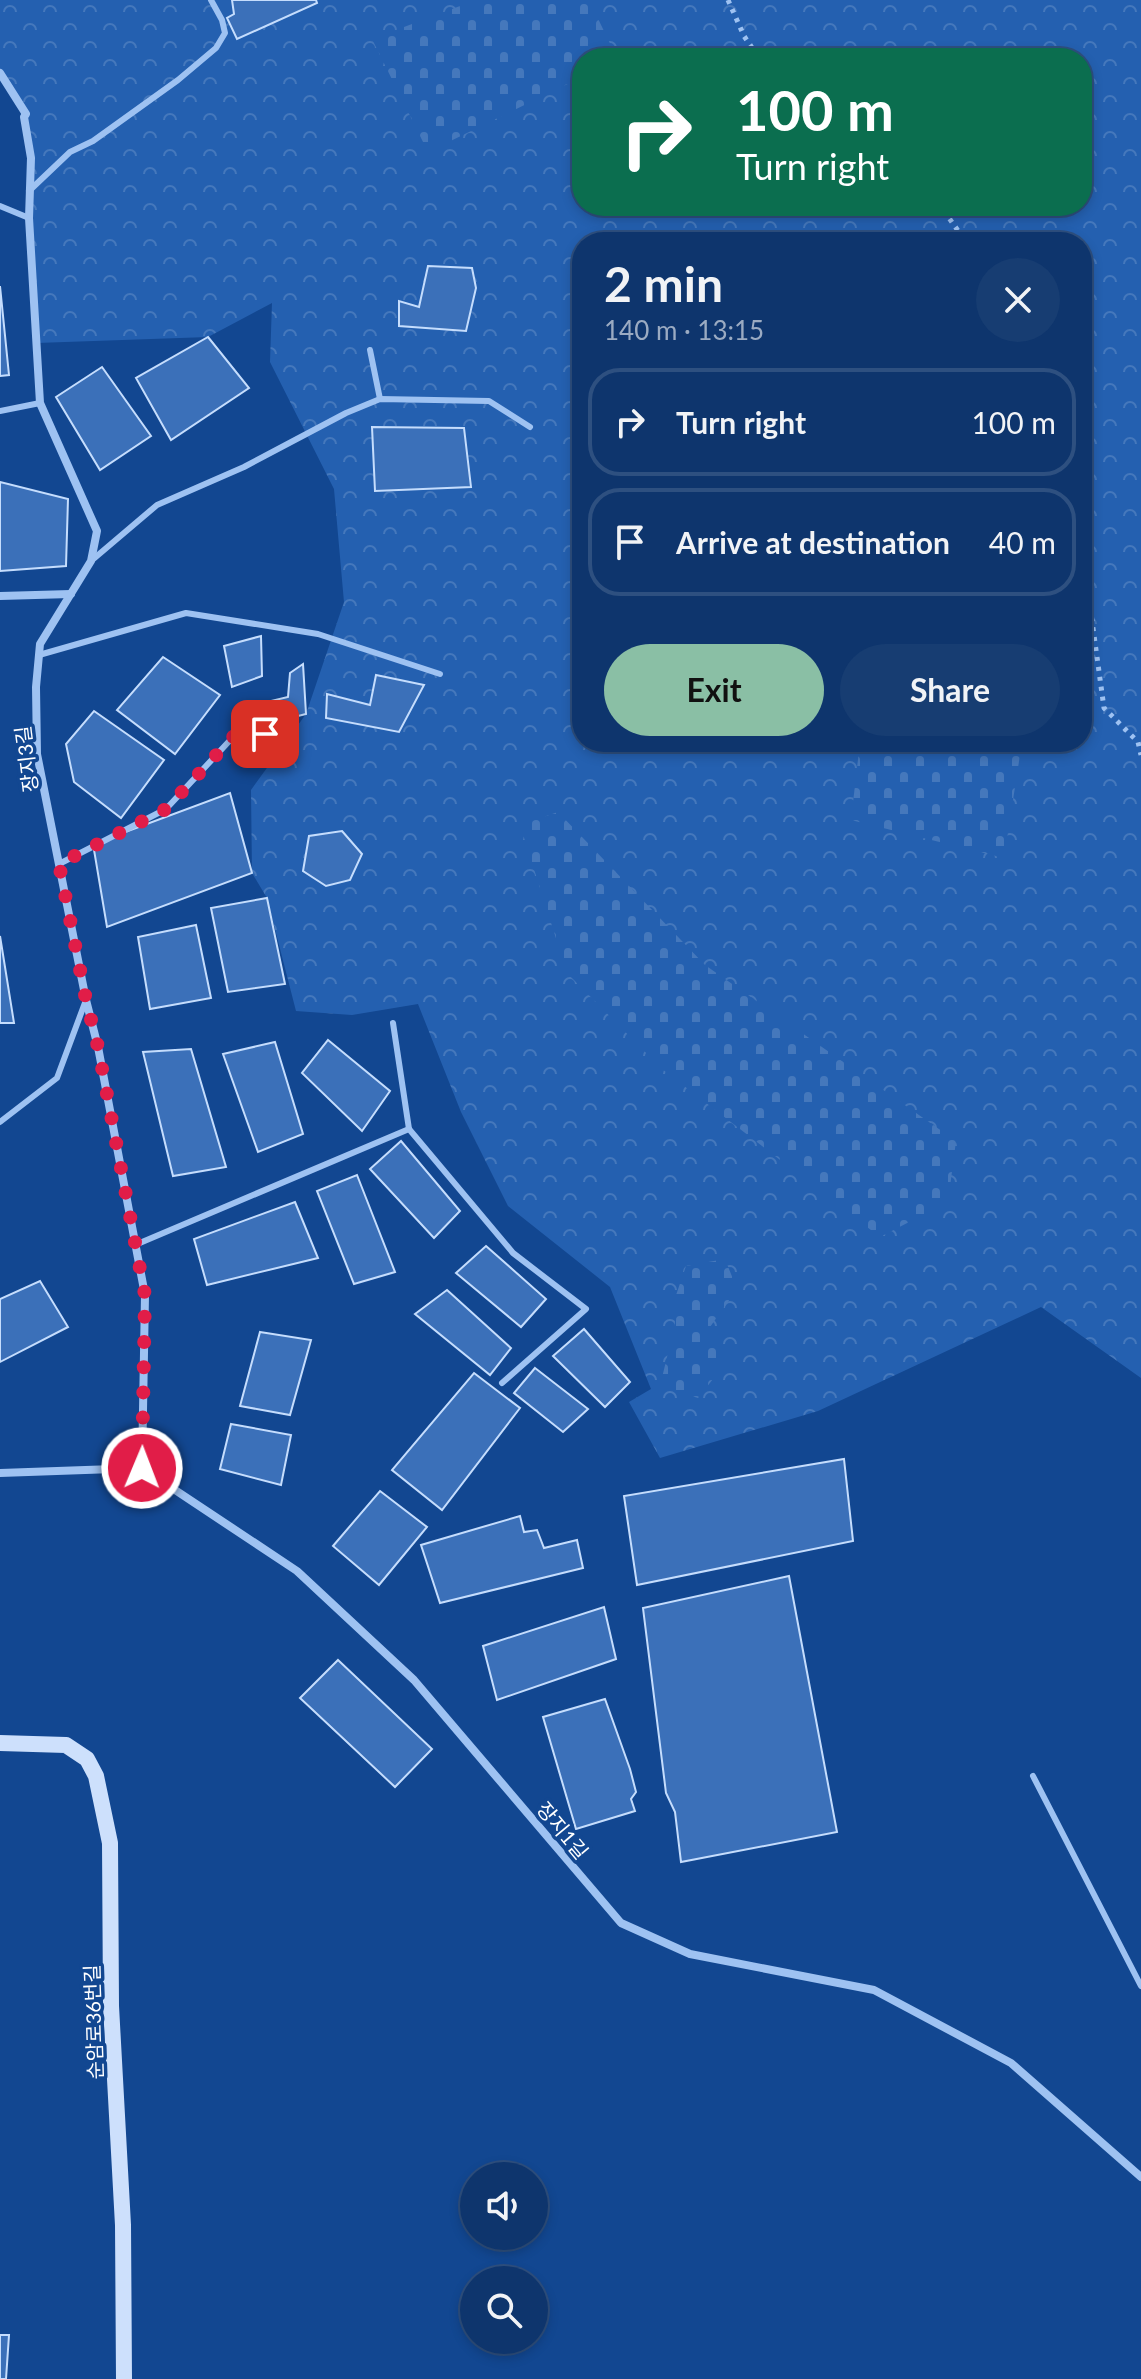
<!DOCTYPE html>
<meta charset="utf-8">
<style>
body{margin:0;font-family:Lato,"Noto Sans KR",sans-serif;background:#173d72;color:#f1f3f6;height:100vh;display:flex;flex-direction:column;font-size:30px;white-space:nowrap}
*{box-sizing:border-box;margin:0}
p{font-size:26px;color:#9babc2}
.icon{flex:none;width:44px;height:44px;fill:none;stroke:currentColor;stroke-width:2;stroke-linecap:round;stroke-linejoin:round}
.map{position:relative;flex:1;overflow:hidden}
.side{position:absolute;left:572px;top:232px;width:520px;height:520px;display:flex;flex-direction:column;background:#0e356d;border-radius:32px;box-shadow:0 4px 12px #0003,0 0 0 2px #2e5080}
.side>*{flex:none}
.top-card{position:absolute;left:572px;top:48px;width:520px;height:168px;border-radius:32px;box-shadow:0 4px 12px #0003,0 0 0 2px #2e5080;background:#0b6e4f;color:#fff;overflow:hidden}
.fabs{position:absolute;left:460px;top:2162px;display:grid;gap:16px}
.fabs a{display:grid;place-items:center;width:88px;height:88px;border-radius:50%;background:#0e356d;box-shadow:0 4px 12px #0003,0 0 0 2px #2e5080;font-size:40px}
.pin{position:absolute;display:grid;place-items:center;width:68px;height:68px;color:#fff;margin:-34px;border-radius:16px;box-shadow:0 4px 12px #0006}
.me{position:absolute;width:88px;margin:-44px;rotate:1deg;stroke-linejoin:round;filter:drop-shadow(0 0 6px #0008)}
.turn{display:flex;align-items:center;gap:28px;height:168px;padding:0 32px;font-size:36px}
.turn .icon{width:104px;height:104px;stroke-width:2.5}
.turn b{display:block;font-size:56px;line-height:68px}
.round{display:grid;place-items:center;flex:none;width:84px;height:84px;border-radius:42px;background:#173d72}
.headline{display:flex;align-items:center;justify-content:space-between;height:136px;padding:0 32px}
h1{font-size:48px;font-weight:700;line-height:60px}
.primary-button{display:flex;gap:16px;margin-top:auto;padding:16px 32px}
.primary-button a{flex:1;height:92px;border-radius:48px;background:#8abfa5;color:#111;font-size:32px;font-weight:700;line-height:92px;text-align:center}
.primary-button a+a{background:#173d72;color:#f1f3f6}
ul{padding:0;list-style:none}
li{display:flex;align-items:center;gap:24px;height:108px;margin:0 16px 12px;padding:0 16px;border:4px solid #2e5080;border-radius:32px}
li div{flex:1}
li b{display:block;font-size:30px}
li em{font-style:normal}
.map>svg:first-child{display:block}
</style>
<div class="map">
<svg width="1141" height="2379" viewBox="0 0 1141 2379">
<defs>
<pattern id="forest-crowns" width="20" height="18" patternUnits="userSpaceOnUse" patternTransform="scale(2)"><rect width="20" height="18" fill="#2460b0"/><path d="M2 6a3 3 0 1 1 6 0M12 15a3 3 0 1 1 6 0" fill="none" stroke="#4578bc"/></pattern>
<pattern id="cemetery-stones" width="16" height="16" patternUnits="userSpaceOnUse" patternTransform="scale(2)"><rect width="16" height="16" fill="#2460b0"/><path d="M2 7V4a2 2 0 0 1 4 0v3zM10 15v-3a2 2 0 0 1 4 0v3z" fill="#4578bc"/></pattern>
</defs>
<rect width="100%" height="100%" fill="#124791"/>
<!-- forest -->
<path fill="url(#forest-crowns)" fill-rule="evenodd" d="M0 0H1141V1378L1041 1307 818 1411 660 1458 629 1402 651 1389 610 1287 508 1206 461 1112 418 1004 352 1015 296 1011 267 898 252 873 251 790 306 714 344 602 334 489 270 362 272 303 208 337 36 343 31 158 24 117 0 73ZM582 58H1082V206H582ZM582 242H1082V742H582Z"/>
<!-- cemetery -->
<g fill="url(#cemetery-stones)">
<polygon points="476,0 589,0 617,58 582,58 582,77 428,152 372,39"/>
<polygon points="860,742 1022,742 1004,858 851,820"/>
<polygon points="558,812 705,965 956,1141 948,1202 880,1237 662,1069 567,973 520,825"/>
<polygon points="725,1259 737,1289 710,1327 728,1360 698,1398 660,1386 675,1324 674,1301 686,1266"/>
</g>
<!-- building -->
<g fill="#3b70b9" stroke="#c5ddfd" stroke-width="2">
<polygon points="232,0 316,0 317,3 237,39 227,18 234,14"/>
<polygon points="428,266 472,268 476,288 466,331 399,326 399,301 419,307"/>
<polygon points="0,286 9,375 0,376"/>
<polygon points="208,337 249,388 171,440 136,378"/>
<polygon points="102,367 151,436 100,470 56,397"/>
<polygon points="372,427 464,428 471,487 375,491"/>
<polygon points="0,482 68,499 66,566 0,571"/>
<polygon points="261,636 262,676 232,687 224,646"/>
<polygon points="163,657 220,695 175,754 117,710"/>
<polygon points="303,664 306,714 274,722 271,701 288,697 290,673"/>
<polygon points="376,675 424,685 399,732 326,718 327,694 370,705"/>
<polygon points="94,711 164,760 121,818 74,782 66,744"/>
<polygon points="230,793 252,873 107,927 93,844"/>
<polygon points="342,831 362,854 350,880 326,886 303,871 309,836"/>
<polygon points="267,898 285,984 228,992 211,908"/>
<polygon points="196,925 211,998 150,1009 138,937"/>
<polygon points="0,936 14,1023 0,1023"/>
<polygon points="328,1040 390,1091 362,1131 302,1073"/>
<polygon points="275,1042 303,1134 258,1152 223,1054"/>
<polygon points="191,1049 226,1167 173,1176 143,1052"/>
<polygon points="401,1141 460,1211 434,1238 370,1169"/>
<polygon points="357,1175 395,1272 354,1284 317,1191"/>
<polygon points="295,1202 318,1258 207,1285 194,1239"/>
<polygon points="486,1246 546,1299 521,1327 456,1273"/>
<polygon points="40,1281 68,1327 0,1362 0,1299"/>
<polygon points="447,1290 511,1348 490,1375 415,1314"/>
<polygon points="584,1329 630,1382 605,1407 553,1356"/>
<polygon points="260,1332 311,1340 290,1415 240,1406"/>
<polygon points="535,1368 588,1409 563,1432 514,1393"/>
<polygon points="474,1373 520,1408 442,1510 392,1470"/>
<polygon points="231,1424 291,1435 281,1485 220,1469"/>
<polygon points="844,1459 853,1541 637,1585 624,1496"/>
<polygon points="380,1491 427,1527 379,1585 333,1546"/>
<polygon points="520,1516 524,1532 537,1530 544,1548 577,1540 583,1568 440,1603 421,1545"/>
<polygon points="789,1576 837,1832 681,1862 675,1812 666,1793 643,1608"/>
<polygon points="604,1607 616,1659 497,1700 483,1646"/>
<polygon points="338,1660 432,1749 395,1787 300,1698"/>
<polygon points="605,1699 630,1769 636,1792 631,1799 635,1811 576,1829 543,1717"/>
<polygon points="0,2335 9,2335 6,2379 0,2379"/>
</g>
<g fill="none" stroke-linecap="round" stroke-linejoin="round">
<!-- path -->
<g stroke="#9ec2f2" stroke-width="5" stroke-dasharray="4 6" stroke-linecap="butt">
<polyline points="728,0 744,36 759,58"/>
<polyline points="935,206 944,211 966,242"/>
<polyline points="1082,548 1104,708 1138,742 1141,755"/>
</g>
<!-- lane -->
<g stroke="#9ec2f2" stroke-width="6">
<polyline points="29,191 70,152 93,141 178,80 216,48 225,33 222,20 211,0"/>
<polyline points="0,206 29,218"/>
<polyline points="370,350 380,399"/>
<polyline points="0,411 40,403"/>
<polyline points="91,561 157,505 244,467 346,413 380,399 489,401 530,427"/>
<polyline points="39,655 186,613 318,634 440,674"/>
<polyline points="59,864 166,809 234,736 265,734"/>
<polyline points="393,1023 409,1129"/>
<polyline points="0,1122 57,1078 86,1000"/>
<polyline points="135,1245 409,1129 513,1253 586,1309 502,1383"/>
<polyline points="1033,1776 1141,1986"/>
</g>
<!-- street -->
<g stroke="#9ec2f2" stroke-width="8">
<polyline points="0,73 26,114 24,117 31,158 29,218 40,403 97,531 91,561 40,644 36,687 37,754 86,1000 98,1047 145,1295 142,1468"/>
<polyline points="0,596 71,594"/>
<polyline points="0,1473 142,1468 297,1571 414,1680 621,1923 690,1954 874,1990 1011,2063 1141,2177"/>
</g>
<!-- secondary -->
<polyline stroke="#cde0fc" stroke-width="16" points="0,1743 66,1745 87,1759 96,1776 110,1843 111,2006 123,2225 124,2379"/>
</g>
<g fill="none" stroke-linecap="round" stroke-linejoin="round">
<!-- route -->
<polyline stroke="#e11d48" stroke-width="14" stroke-dasharray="0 25.2" points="142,1468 145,1295 98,1047 86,1000 59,864 166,809 234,736 265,734"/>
</g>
<g text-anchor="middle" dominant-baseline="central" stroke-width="7" stroke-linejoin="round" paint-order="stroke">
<!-- street labels -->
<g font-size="20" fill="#fff" stroke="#124791">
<text transform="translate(26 759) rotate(-97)">장지3길</text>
<text transform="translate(563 1830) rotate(50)">장지1길</text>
<text transform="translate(93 2022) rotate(-92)">순암로36번길</text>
</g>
</g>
</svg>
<div class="fabs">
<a><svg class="icon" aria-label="sound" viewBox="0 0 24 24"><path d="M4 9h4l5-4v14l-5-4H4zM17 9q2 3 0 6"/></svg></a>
<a><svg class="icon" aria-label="search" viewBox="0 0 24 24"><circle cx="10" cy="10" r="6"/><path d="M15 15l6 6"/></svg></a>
</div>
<div class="pin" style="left:265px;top:734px;background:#d93025"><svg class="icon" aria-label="arrive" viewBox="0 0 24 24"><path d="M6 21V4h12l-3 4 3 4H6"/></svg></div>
<svg class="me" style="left:142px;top:1468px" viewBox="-20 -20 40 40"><circle r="17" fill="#e11d48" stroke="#fff" stroke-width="3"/><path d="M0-11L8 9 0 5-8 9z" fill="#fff"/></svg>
<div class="top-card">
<div class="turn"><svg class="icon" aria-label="right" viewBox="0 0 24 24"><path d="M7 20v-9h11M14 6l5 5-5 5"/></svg><div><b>100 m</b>Turn right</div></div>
</div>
<section class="side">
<div class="headline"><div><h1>2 min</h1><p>140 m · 13:15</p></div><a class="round"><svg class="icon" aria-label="close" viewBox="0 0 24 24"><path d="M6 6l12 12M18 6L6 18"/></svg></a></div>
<ul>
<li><svg class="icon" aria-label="right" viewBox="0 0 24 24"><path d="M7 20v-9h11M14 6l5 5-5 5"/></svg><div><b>Turn right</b></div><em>100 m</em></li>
<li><svg class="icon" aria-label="arrive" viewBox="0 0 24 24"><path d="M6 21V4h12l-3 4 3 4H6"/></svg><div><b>Arrive at destination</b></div><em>40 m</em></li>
</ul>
<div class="primary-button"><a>Exit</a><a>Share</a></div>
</section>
</div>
